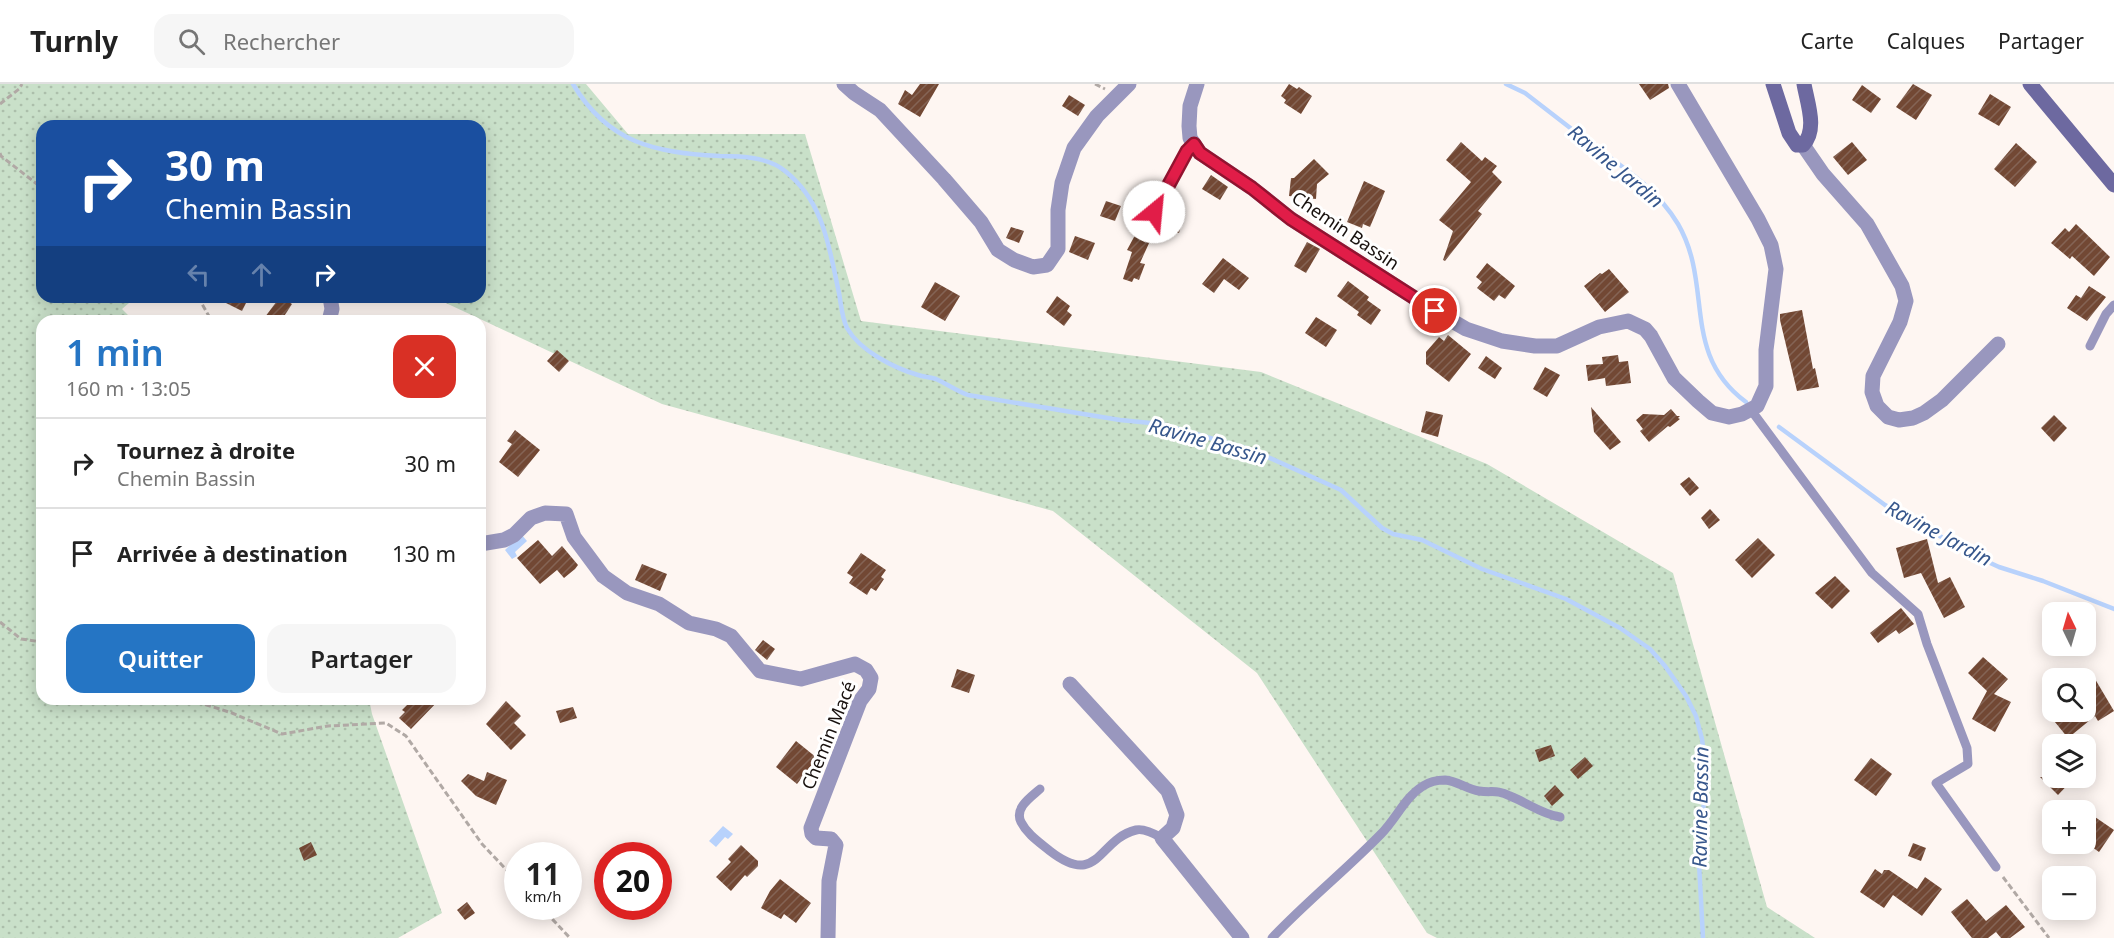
<!DOCTYPE html>
<html lang="fr">
<meta charset="utf-8">
<style>
body{margin:0;font-family:"Noto Sans",sans-serif;background:#f6f6f6;color:#222;height:100vh;display:flex;flex-direction:column;font-size:22px;white-space:nowrap}
*{box-sizing:border-box;margin:0}
p{font-size:20px;color:#767676}
.icon{flex:none;width:33px;height:33px;fill:none;stroke:currentColor;stroke-width:2;stroke-linecap:round;stroke-linejoin:round}
.map{position:relative;flex:1;overflow:hidden}
.sheet{position:absolute;left:36px;top:231px;width:450px;height:390px;display:flex;flex-direction:column;background:#fff;border-radius:18px;box-shadow:0 3px 15px #0003}
.sheet>*{flex:none}
.guide{position:absolute;left:36px;top:36px;width:450px;height:183px;border-radius:18px;box-shadow:0 3px 15px #0003;background:#1a4fa0;color:#fff;overflow:hidden}
.needle{width:39px;rotate:355deg}
.tools{position:absolute;left:2042px;top:518px;display:grid;gap:12px}
.tools a{display:grid;place-items:center;width:54px;height:54px;border-radius:12px;background:#fff;box-shadow:0 3px 15px #0003;font-size:30px}
.speed{position:absolute;left:504px;top:758px;display:flex;gap:12px;font-size:30px;font-weight:700;text-align:center}
.speed>*{display:grid;place-content:center;width:78px;height:78px;border-radius:50%;background:#fff;box-shadow:0 3px 15px #0003;line-height:1}
.speed small{font-size:15px;font-weight:400}
.speed .limit{border:9px solid #d22;background:#fff;color:#111}
.pin{position:absolute;display:grid;place-items:center;width:51px;height:51px;color:#fff;margin:-26px;border:3px solid #fff;border-radius:50%;box-shadow:0 2px 6px #0007}
.me{position:absolute;width:66px;margin:-33px;rotate:28deg;stroke-linejoin:round;filter:drop-shadow(0 0 4px #0008)}
.turn{display:flex;align-items:center;gap:21px;height:126px;padding:0 30px;font-size:27px}
.turn .icon{width:78px;height:78px;stroke-width:2.5}
.turn b{display:block;font-size:42px;line-height:51px}
.lanes{display:flex;align-items:center;height:57px;padding:0 30px;background:#0003;justify-content:center;gap:30px;direction:ltr}
.lanes .off{opacity:.35}
.round{display:grid;place-items:center;flex:none;width:63px;height:63px;border-radius:18px;background:#f6f6f6}
.overview{display:flex;align-items:center;justify-content:space-between;height:102px;padding:0 30px}
h1{font-size:36px;font-weight:600;line-height:45px;color:#2575c4}
.cta{display:flex;gap:12px;margin-top:auto;padding:12px 30px}
.cta a{flex:1;height:69px;border-radius:18px;background:#2575c4;color:#fff;font-size:24px;font-weight:600;line-height:69px;text-align:center}
.cta a+a{background:#f6f6f6;color:#222}
ul{padding:0;list-style:none}
li{display:flex;align-items:center;gap:18px;height:90px;padding:0 30px;border-top:2px solid #e0e0e0}
li div{flex:1}
li b{display:block;font-size:22px}
li em{font-style:normal}
header{display:flex;align-items:center;gap:36px;box-sizing:border-box;height:84px;padding:0 30px;background:#fff;border-bottom:2px solid #e0e0e0}
header strong{font-size:28px}
nav{display:flex;gap:33px;margin-inline-start:auto;font-size:21px}
.search{width:420px;height:54px;background:#f6f6f6;display:flex;align-items:center;gap:15px;box-sizing:border-box;padding:0 21px;border-radius:18px;color:#767676;font-size:22px}
.map>svg:first-child{display:block}
</style>
<header>
<strong>Turnly</strong>
<div class="search"><svg class="icon" aria-label="search" viewBox="0 0 24 24"><circle cx="10" cy="10" r="6"/><path d="M15 15l6 6"/></svg>Rechercher</div>
<nav><a>Carte</a><a>Calques</a><a>Partager</a></nav>
</header>
<div class="map">
<svg width="2114" height="854" viewBox="0 0 2114 854">
<defs>
<pattern id="grass-dots" width="8" height="8" patternUnits="userSpaceOnUse" patternTransform="scale(1.5)"><rect width="8" height="8" fill="#c9e0c9"/><path d="M2 2h.1M6 6h.1" fill="none" stroke="#acbfab" stroke-width="1.8" stroke-linecap="round"/></pattern>
<pattern id="building-hatch" width="6" height="6" patternUnits="userSpaceOnUse" patternTransform="scale(1.5)"><rect width="6" height="6" fill="#724834"/><path d="M-1 1l2-2M0 6l6-6M5 7l2-2" fill="none" stroke="#846455"/></pattern>
</defs>
<rect width="100%" height="100%" fill="#fef6f2"/>
<!-- grass -->
<polygon fill="url(#grass-dots)" points="0,0 586,0 628,50 805,50 861,237 1261,288 1487,380 1673,489 1767,823 1815,854 1437,854 1427,849 1257,589 1053,427 662,320 433,213 480,213 480,42 42,42 42,213 136,213 122,225 134,237 42,237 42,615 369,615 372,630 442,829 398,854 0,854"/>
<!-- water -->
<g fill="#b8d2fc">
<polygon points="521,450 527,457 515,468 517,472 512,475 505,466"/>
<polygon points="723,742 733,750 728,755 725,753 716,763 709,757"/>
</g>
<g fill="none" stroke-linecap="round" stroke-linejoin="round">
<!-- stream -->
<g stroke="#b8d2fc" stroke-width="4.5">
<path d="M573 0C608 59 655 69 720 72 741 72 768 73 785 87 824 118 829 163 839 209 841 220 842 234 847 244 860 267 894 284 918 291 924 293 930 293 936 295 947 300 957 307 968 311L1120 336 1161 340 1252 366 1341 406 1382 444 1393 450 1422 456 1482 485 1566 515 1620 544 1650 565 1665 582 1686 612 1696 632 1702 655 1704 671V719L1698 760 1703 854"/>
<path d="M1506 0 1525 9C1547 26 1569 43 1591 60 1623 83 1657 105 1678 140 1714 202 1680 269 1746 318"/>
<polyline points="1779,343 1885,421 1975,472 1999,483 2043,497 2114,525"/>
</g>
</g>
<!-- building -->
<g fill="url(#building-hatch)">
<polygon points="920,0 939,0 920,33 898,20 905,6 912,11"/>
<polygon points="1289,0 1297,5 1299,3 1312,12 1301,30 1284,19 1286,16 1281,12"/>
<polygon points="1639,0 1668,0 1669,4 1650,16"/>
<polygon points="1913,0 1932,11 1916,36 1896,23"/>
<polygon points="1862,1 1881,15 1871,29 1852,16"/>
<polygon points="1990,10 2011,23 1999,42 1978,30"/>
<polygon points="1069,11 1085,21 1078,32 1062,22"/>
<polygon points="1461,58 1482,77 1485,73 1497,82 1492,88 1502,98 1478,127 1482,130 1445,177 1443,176 1453,147 1439,136 1471,98 1446,76"/>
<polygon points="1852,58 1867,76 1848,91 1833,73"/>
<polygon points="2016,59 2037,78 2015,103 1994,85"/>
<polygon points="1314,75 1329,90 1317,100 1316,115 1289,112 1291,94 1294,94"/>
<polygon points="1211,91 1228,103 1220,116 1202,105"/>
<polygon points="1364,97 1385,107 1370,143 1363,140 1362,144 1347,138"/>
<polygon points="1106,117 1121,122 1115,137 1100,132"/>
<polygon points="1168,134 1182,137 1179,149 1165,147"/>
<polygon points="1141,140 1145,145 1155,146 1140,179 1145,180 1139,196 1134,194 1132,198 1123,195 1132,168 1127,166"/>
<polygon points="2076,140 2110,173 2094,192 2072,172 2070,175 2051,159 2065,144 2069,148"/>
<polygon points="1011,143 1024,147 1019,159 1006,154"/>
<polygon points="1075,152 1095,159 1088,176 1069,168"/>
<polygon points="1307,158 1320,165 1306,189 1294,182"/>
<polygon points="1223,174 1249,194 1239,206 1224,195 1214,209 1202,200"/>
<polygon points="1487,179 1515,202 1505,215 1499,211 1494,217 1477,204 1482,198 1476,193"/>
<polygon points="1609,185 1629,208 1605,228 1584,202 1600,189 1602,190"/>
<polygon points="1348,197 1369,213 1367,216 1381,226 1371,241 1357,231 1359,228 1337,212"/>
<polygon points="935,198 960,212 945,237 921,223"/>
<polygon points="2089,202 2106,213 2087,237 2067,224 2076,211 2081,214"/>
<polygon points="1057,212 1070,222 1067,227 1072,231 1064,242 1046,228"/>
<polygon points="214,213 249,213 242,227"/>
<polygon points="280,213 292,220 281,237 262,237"/>
<polygon points="1802,226 1813,285 1815,284 1819,303 1797,307 1780,236 1780,230"/>
<polygon points="1316,233 1337,246 1326,263 1305,249"/>
<polygon points="1448,251 1471,270 1449,298 1426,280 1426,268 1439,253 1444,257"/>
<polygon points="557,266 569,277 559,288 547,277"/>
<polygon points="1618,271 1619,278 1628,277 1631,299 1606,302 1605,294 1588,297 1586,281 1603,280 1602,273"/>
<polygon points="1486,272 1502,284 1495,295 1478,284"/>
<polygon points="1545,283 1560,291 1547,313 1533,305"/>
<polygon points="1591,323 1621,358 1610,366 1594,348"/>
<polygon points="1671,325 1677,332 1680,332 1678,334 1680,335 1670,343 1668,342 1649,358 1640,347 1643,345 1636,336 1643,330 1664,331"/>
<polygon points="1426,327 1443,331 1438,353 1421,348"/>
<polygon points="2054,331 2067,344 2054,358 2041,344"/>
<polygon points="515,346 540,366 518,393 499,378 512,360 507,357"/>
<polygon points="1689,393 1699,404 1690,412 1680,400"/>
<polygon points="1710,425 1720,436 1709,445 1701,434"/>
<polygon points="1758,454 1775,471 1752,494 1735,476"/>
<polygon points="1927,455 1938,499 1950,493 1965,523 1944,534 1921,489 1904,494 1896,464"/>
<polygon points="538,456 552,472 562,462 578,481 575,485 564,494 557,486 540,500 517,474"/>
<polygon points="861,469 886,486 881,493 884,495 876,507 871,504 867,511 849,499 853,493 847,489"/>
<polygon points="642,480 667,490 660,507 635,496"/>
<polygon points="1835,492 1850,507 1832,525 1815,509"/>
<polygon points="1901,524 1914,540 1899,550 1896,546 1878,559 1870,549"/>
<polygon points="763,556 775,565 767,576 755,566"/>
<polygon points="1983,573 2008,595 1994,610 2011,618 1995,648 1972,635 1987,607 1968,589"/>
<polygon points="957,585 975,591 969,609 951,603"/>
<polygon points="2095,595 2114,627 2098,637 2095,632 2068,654 2046,627 2085,627 2085,602"/>
<polygon points="413,615 440,615 411,645 399,634 405,628 402,626"/>
<polygon points="506,617 521,632 514,639 526,651 511,666 486,640"/>
<polygon points="573,623 577,634 560,639 556,627"/>
<polygon points="796,657 817,674 797,700 776,683"/>
<polygon points="1551,661 1555,672 1539,678 1535,666"/>
<polygon points="1585,673 1593,682 1578,695 1570,686"/>
<polygon points="1871,674 1892,690 1876,712 1854,696"/>
<polygon points="487,688 507,696 496,721 476,712 461,697 468,690 484,697"/>
<polygon points="2040,693 2075,693 2058,711"/>
<polygon points="1555,701 1564,711 1552,722 1544,712"/>
<polygon points="2095,733 2114,746 2099,768 2085,758 2085,747"/>
<polygon points="311,758 317,771 304,777 299,764"/>
<polygon points="1913,759 1926,764 1921,777 1908,772"/>
<polygon points="741,761 758,777 758,782 747,793 745,791 731,807 716,793 731,778 728,775"/>
<polygon points="1875,785 1882,790 1884,786 1889,786 1917,805 1925,793 1942,805 1922,832 1893,811 1884,824 1860,808"/>
<polygon points="780,795 811,819 796,839 784,830 781,835 761,824 770,807"/>
<polygon points="1967,815 1986,837 2006,821 2025,843 2010,854 2001,854 1996,848 1988,854 1972,854 1951,828"/>
<polygon points="467,818 475,829 465,836 457,826"/>
</g>
<g fill="none" stroke-linecap="round" stroke-linejoin="round">
<!-- path -->
<g stroke="#b1a9a5" stroke-width="3" stroke-dasharray="6 3" stroke-linecap="butt">
<polyline points="1095,0 1105,5"/>
<polyline points="0,20 19,5 22,0"/>
<polyline points="0,69 1,72 42,104"/>
<polyline points="198,213 210,234 215,237"/>
<polyline points="0,538 21,555 42,558"/>
<polyline points="188,615 232,629 282,650 328,642 386,639 406,652 482,760 518,798"/>
<polyline points="2003,793 2049,854"/>
<polyline points="540,822 570,854"/>
</g>
<!-- lane -->
<g stroke="#9997be" stroke-width="9">
<polyline points="1148,139 1187,67 1194,60"/>
<polyline points="2090,262 2106,230 2114,221"/>
<polyline points="1751,326 1872,489 1918,530 1927,560 1967,664 1968,680 1936,699 1996,783"/>
<path d="M1040 705C1031 713 1014 724 1021 738 1027 750 1039 758 1050 767 1099 805 1098 755 1136 746 1144 744 1155 750 1162 754"/>
<path d="M1272 854C1307 817 1346 786 1381 750 1396 735 1405 713 1423 702 1429 698 1437 696 1445 696 1457 697 1467 705 1479 707 1492 709 1496 705 1510 712 1528 719 1541 730 1560 733"/>
</g>
<!-- street -->
<g stroke="#9997be" stroke-width="15">
<polyline points="844,0 854,9 880,26 944,95 981,138 998,166 1014,176 1033,183 1047,181 1058,165 1058,126 1062,99 1074,64 1097,32 1129,0"/>
<polyline points="1197,0 1190,22 1189,42 1190,54 1200,69 1252,104 1291,135 1435,227 1466,245 1502,257 1535,262 1557,262 1599,243 1628,237 1645,245 1651,252 1674,294 1698,317 1712,329 1729,333 1742,330 1757,322 1766,302 1766,266 1776,185 1771,161 1758,135 1678,0"/>
<polyline points="1803,61 1823,90 1867,140 1902,202 1906,217 1900,238 1873,292 1872,308 1877,322 1888,333 1899,336 1913,334 1924,329 1942,316 1998,260"/>
<polyline points="329,237 332,225 330,213"/>
<polyline points="480,460 504,456 514,451 531,434 545,429 566,430 574,453 603,492 627,509 659,520 689,539 716,545 731,552 760,587 801,595 855,580 866,586 871,594 869,605 860,617 811,744 812,750 816,754 831,755 836,761 829,797 828,854"/>
<polyline points="1070,600 1168,707 1177,731 1173,744 1162,754 1242,854"/>
</g>
<!-- secondary -->
<g stroke="#6d69a0" stroke-width="15">
<path d="M1773 0 1789 49 1797 61H1803C1818 46 1807 18 1804 0"/>
<polyline points="2030,0 2114,101"/>
</g>
</g>
<g fill="none" stroke-linecap="round" stroke-linejoin="round">
<defs>
<polyline id="route" points="1154,128 1187,67 1194,60 1200,69 1252,104 1291,135 1435,227"/>
</defs>
<!-- route casing -->
<use href="#route" stroke="#92132f" stroke-width="15"/>
<!-- route -->
<use href="#route" stroke="#e11d48" stroke-width="10"/>
</g>
<g text-anchor="middle" dominant-baseline="central" stroke-width="6" stroke-linejoin="round" paint-order="stroke">
<!-- street labels -->
<g font-size="18" fill="#18110e" stroke="#fff">
<text transform="translate(1346 146) rotate(34)">Chemin Bassin</text>
<text transform="translate(828 651) rotate(-68)">Chemin Macé</text>
</g>
<!-- water labels -->
<g font-size="20" font-style="italic" fill="#37578c" stroke="#fff">
<text transform="translate(1616 82) rotate(40)">Ravine Jardin</text>
<text transform="translate(1208 357) rotate(16)">Ravine Bassin</text>
<text transform="translate(1939 449) rotate(28)">Ravine Jardin</text>
<text transform="translate(1700 723) rotate(-89)">Ravine Bassin</text>
</g>
</g>
</svg>
<div class="tools">
<a><svg class="needle" viewBox="-14 -14 28 28"><path d="M0-13l5 13h-10z" fill="#e53935"/><path d="M0 13l5-13h-10z" fill="#767676"/></svg></a>
<a><svg class="icon" aria-label="search" viewBox="0 0 24 24"><circle cx="10" cy="10" r="6"/><path d="M15 15l6 6"/></svg></a>
<a><svg class="icon" aria-label="layers" viewBox="0 0 24 24"><path d="M12 4l9 5-9 5-9-5zM3 14l9 5 9-5"/></svg></a>
<a>+</a>
<a>−</a>
</div>
<div class="speed"><div>11<small>km/h</small></div><div class="limit">20</div></div>
<div class="pin" style="left:1435px;top:227px;background:#d93025"><svg class="icon" aria-label="arrive" viewBox="0 0 24 24"><path d="M6 21V4h12l-3 4 3 4H6"/></svg></div>
<svg class="me" style="left:1154px;top:128px" viewBox="-20 -20 40 40"><circle r="19" fill="#fff"/><path d="M0-13L10 11 0 6-10 11z" fill="#e11d48"/></svg>
<div class="guide">
<div class="turn"><svg class="icon" aria-label="right" viewBox="0 0 24 24"><path d="M7 20v-9h11M14 6l5 5-5 5"/></svg><div><b>30 m</b>Chemin Bassin</div></div>
<div class="lanes"><svg class="icon off" aria-label="left" viewBox="0 0 24 24"><path d="M17 20v-9H6M10 6l-5 5 5 5"/></svg><svg class="icon off" aria-label="ahead" viewBox="0 0 24 24"><path d="M12 20V5M6 11l6-6 6 6"/></svg><svg class="icon" aria-label="right" viewBox="0 0 24 24"><path d="M7 20v-9h11M14 6l5 5-5 5"/></svg></div>
</div>
<section class="sheet">
<div class="overview"><div><h1>1 min</h1><p>160 m · 13:05</p></div><a class="round" style="background:#d93025;color:#fff"><svg class="icon" aria-label="close" viewBox="0 0 24 24"><path d="M6 6l12 12M18 6L6 18"/></svg></a></div>
<ul>
<li><svg class="icon" aria-label="right" viewBox="0 0 24 24"><path d="M7 20v-9h11M14 6l5 5-5 5"/></svg><div><b>Tournez à droite</b><p>Chemin Bassin</p></div><em>30 m</em></li>
<li><svg class="icon" aria-label="arrive" viewBox="0 0 24 24"><path d="M6 21V4h12l-3 4 3 4H6"/></svg><div><b>Arrivée à destination</b></div><em>130 m</em></li>
</ul>
<div class="cta"><a>Quitter</a><a>Partager</a></div>
</section>
</div>
